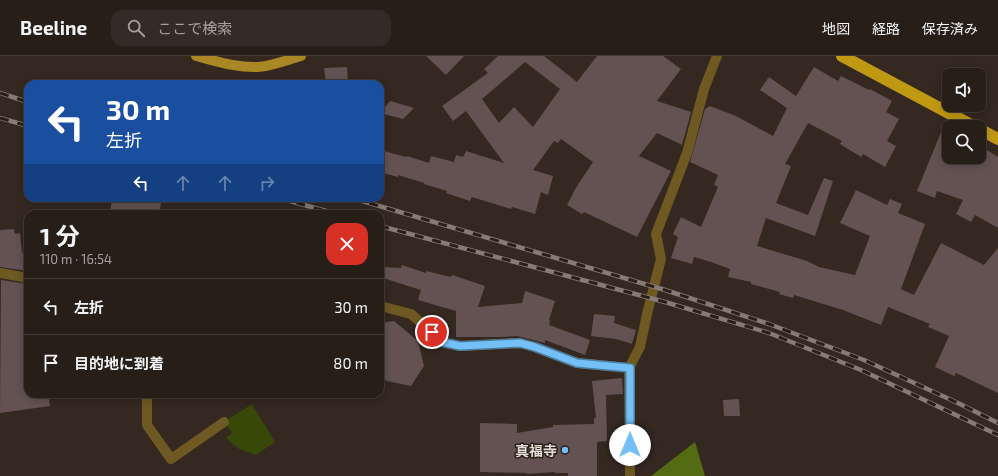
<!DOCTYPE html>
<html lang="ja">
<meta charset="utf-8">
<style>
body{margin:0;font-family:"Exo 2","Noto Sans JP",sans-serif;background:#332b25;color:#f1f3f6;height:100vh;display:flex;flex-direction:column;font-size:15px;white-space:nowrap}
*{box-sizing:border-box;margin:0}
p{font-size:13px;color:#a4a2a2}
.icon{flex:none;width:22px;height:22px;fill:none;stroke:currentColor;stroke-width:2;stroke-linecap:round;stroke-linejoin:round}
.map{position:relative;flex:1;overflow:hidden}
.details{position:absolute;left:24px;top:154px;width:360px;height:188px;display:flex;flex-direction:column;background:#271e18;border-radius:12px;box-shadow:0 2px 10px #0003,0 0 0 1px #433c37}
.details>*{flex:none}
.guide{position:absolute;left:24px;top:24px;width:360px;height:122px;border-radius:12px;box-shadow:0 2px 10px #0003,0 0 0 1px #433c37;background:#1a4fa0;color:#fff;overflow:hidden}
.tools{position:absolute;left:942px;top:12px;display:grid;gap:8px}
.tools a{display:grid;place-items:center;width:44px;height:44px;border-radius:8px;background:#271e18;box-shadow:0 2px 10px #0003,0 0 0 1px #433c37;font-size:20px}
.pin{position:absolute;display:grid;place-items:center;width:34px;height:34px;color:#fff;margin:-17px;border:2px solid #fff;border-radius:50%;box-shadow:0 1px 4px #0007}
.me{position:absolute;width:44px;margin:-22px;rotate:0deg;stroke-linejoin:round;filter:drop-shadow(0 0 3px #0008)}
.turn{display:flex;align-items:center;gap:14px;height:84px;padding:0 16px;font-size:18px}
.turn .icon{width:52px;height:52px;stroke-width:2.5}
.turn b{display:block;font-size:28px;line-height:34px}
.lanes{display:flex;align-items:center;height:38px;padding:0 16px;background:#0003;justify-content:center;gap:20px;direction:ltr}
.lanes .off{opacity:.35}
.round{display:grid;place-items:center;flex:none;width:42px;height:42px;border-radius:12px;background:#332b25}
.overview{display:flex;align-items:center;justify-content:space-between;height:68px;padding:0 16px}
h1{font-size:24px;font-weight:700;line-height:30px}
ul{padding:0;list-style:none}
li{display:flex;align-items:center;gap:12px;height:56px;padding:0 16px;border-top:1px solid #433c37}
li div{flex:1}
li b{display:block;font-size:15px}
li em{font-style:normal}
header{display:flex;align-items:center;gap:24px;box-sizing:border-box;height:56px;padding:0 20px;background:#271e18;border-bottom:1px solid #433c37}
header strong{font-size:19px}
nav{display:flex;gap:22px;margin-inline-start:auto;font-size:14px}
.search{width:280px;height:36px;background:#332b25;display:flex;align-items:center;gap:10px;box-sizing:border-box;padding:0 14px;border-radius:12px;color:#a4a2a2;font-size:15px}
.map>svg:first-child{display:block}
</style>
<header>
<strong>Beeline</strong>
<div class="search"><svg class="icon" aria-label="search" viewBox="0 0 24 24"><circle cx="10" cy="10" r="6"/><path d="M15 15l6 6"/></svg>ここで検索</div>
<nav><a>地図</a><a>経路</a><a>保存済み</a></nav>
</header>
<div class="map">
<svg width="998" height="420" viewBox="0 0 998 420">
<rect width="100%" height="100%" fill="#342820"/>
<!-- green -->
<polygon fill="#374809" points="252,348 275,386 256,399 239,393 226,382 232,377 224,366"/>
<!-- forest -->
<polygon fill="#536b12" points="695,386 705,420 651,420"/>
<!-- building -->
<g fill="#635251" fill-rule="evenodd">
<polygon points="426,0 464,0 446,19"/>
<path d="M498 0H544L577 26 597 0H663L681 13 657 45 691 56 682 89 657 77 639 100 671 115 637 181 584 156 582 158 567 149 577 130 593 106 561 83 558 87 554 85 533 114 553 120 548 139 541 136 535 158 512 151 511 153 472 141 470 145 446 137 447 135 424 128V127L398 119V121L380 116V107L384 95 406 101 407 100 429 107 431 100 454 106 456 99 463 101 466 95 504 107 466 55 453 65 442 50 488 17 484 13ZM525 6 560 33 533 71 514 51 499 67 482 43Z"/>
<polygon points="347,11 348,28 326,28 324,12"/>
<polygon points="814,11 838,25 841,20 869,34 870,33 892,45 886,56 899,63 887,85 896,90 885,111 863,98 861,101 840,88 842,85 808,67 785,108 791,110 776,147 808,159 824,122 833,125 815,180 766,162 757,190 807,205 819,211 855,219 870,180 840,167 856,134 887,149 890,143 902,148 898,157 925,168 901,233 914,239 941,187 984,209 998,192 998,337 956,317 954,320 935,311 949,280 928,271 930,268 888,251 881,269 843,254 794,239 793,242 779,238 780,236 751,228 751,226 728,221 730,213 711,206 694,201 692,208 671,202 678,181 673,178 681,161 701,171 718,131 714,129 718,119 690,106 705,53 710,50 736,60 773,80 787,52 760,34 769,21 796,40"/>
<polygon points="390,45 414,52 403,63 380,57"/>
<polygon points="946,64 949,66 949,101 979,101 979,89 998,101 998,172 975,159 971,166 956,158 963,144 937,135 935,142 917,135"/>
<polygon points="112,142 162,142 159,158 110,158"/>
<polygon points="14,173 15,178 20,177 22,197 28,196 28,215 0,211 0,174"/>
<polygon points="402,209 426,217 426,215 451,221 452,219 485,230 478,251 522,247 525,235 555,245 549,264 550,264 549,269 590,284 585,299 545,284 545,287 517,280 500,281 456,281 456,255 418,244 421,234 380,221 380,211 401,212"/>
<polygon points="1,224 28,228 28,338 48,338 50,350 0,357"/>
<polygon points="594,258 615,260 614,267 636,274 632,288 616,283 591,280"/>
<polygon points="394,265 418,285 424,310 411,330 387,325 380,321 380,267"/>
<polygon points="622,322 623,338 606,339 607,385 597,386 597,420 568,420 568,417 555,417 555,416 527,418 527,417 480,416 480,367 517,368 517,377 553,371 553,369 594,368 594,362 596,362 592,325"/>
<polygon points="739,343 740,360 724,360 723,344"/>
</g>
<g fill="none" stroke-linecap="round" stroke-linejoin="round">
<!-- minor -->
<g stroke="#6d5921" stroke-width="10">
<polyline points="0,217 28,222"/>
<polyline points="380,250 411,258 443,286 460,290 520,287 535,291 577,307 629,312"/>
<polyline points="147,338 147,369 171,403 224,366"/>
<polyline points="630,420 629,312 640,291 647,258 661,203 656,178 687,97 704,33 717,0"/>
</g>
<!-- major -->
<path stroke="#a88724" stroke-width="10" d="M196 0C216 5 237 12 258 11 272 10 287 4 301 0"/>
<!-- highway -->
<g stroke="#c09913" stroke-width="12">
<polyline points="842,0 975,71"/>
<polyline points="979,73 998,83"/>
</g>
<defs>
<g id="rail">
<polyline points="0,37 28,46"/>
<polyline points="0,62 28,70"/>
<polyline points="279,142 337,158"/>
<polyline points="352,142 665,234 769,268 864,304 960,348 998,367"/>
<polyline points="380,170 665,246 769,277 861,314 998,379"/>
</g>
</defs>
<!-- rail casing -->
<use href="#rail" stroke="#867c75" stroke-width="4.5"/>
<!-- rail -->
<use href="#rail" stroke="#2a1e16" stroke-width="3" stroke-dasharray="9" stroke-linecap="butt"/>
</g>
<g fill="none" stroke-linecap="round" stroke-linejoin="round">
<defs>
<polyline id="route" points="432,276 442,286 460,290 520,287 535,291 577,307 630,312 630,389"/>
</defs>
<!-- route casing -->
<use href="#route" stroke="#4b7da0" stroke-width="10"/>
<!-- route -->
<use href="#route" stroke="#74c0f6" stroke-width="7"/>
</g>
<!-- markers -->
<circle fill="#74c0f6" stroke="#2a1e16" stroke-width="1.5" cx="565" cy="394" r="4"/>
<g text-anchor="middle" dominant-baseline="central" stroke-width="3" stroke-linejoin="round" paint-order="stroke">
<!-- poi labels -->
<g font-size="14" font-weight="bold" fill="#e3dbd5" stroke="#2a1e16" text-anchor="end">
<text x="557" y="394">真福寺</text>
</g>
</g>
</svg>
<div class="tools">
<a><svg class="icon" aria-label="sound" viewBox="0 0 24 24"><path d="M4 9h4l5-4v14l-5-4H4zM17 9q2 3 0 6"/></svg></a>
<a><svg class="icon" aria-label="search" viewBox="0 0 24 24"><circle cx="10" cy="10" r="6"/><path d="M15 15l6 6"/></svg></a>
</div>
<div class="pin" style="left:432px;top:276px;background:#d93025"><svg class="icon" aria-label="arrive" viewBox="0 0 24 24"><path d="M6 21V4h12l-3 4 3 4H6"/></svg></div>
<svg class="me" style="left:630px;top:389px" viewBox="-20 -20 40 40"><circle r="19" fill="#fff"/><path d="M0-13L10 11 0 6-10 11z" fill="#74c0f6"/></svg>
<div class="guide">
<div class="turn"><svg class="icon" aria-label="left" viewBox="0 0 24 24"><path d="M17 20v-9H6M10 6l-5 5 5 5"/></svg><div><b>30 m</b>左折</div></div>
<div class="lanes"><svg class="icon" aria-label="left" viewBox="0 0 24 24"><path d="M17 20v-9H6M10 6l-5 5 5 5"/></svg><svg class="icon off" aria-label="ahead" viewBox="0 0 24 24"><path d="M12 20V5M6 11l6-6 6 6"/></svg><svg class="icon off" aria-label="ahead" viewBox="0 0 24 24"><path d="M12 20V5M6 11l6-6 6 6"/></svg><svg class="icon off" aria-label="right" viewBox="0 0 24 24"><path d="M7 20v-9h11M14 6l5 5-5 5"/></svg></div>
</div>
<section class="details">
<div class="overview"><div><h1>1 分</h1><p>110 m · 16:54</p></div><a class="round" style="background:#d93025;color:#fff"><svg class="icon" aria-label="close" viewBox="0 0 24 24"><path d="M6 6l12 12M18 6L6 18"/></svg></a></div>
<ul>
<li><svg class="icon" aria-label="left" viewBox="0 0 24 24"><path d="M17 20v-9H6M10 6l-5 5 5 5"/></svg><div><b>左折</b></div><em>30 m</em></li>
<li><svg class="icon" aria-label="arrive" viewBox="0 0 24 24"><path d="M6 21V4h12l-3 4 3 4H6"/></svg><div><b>目的地に到着</b></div><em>80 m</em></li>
</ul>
</section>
</div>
